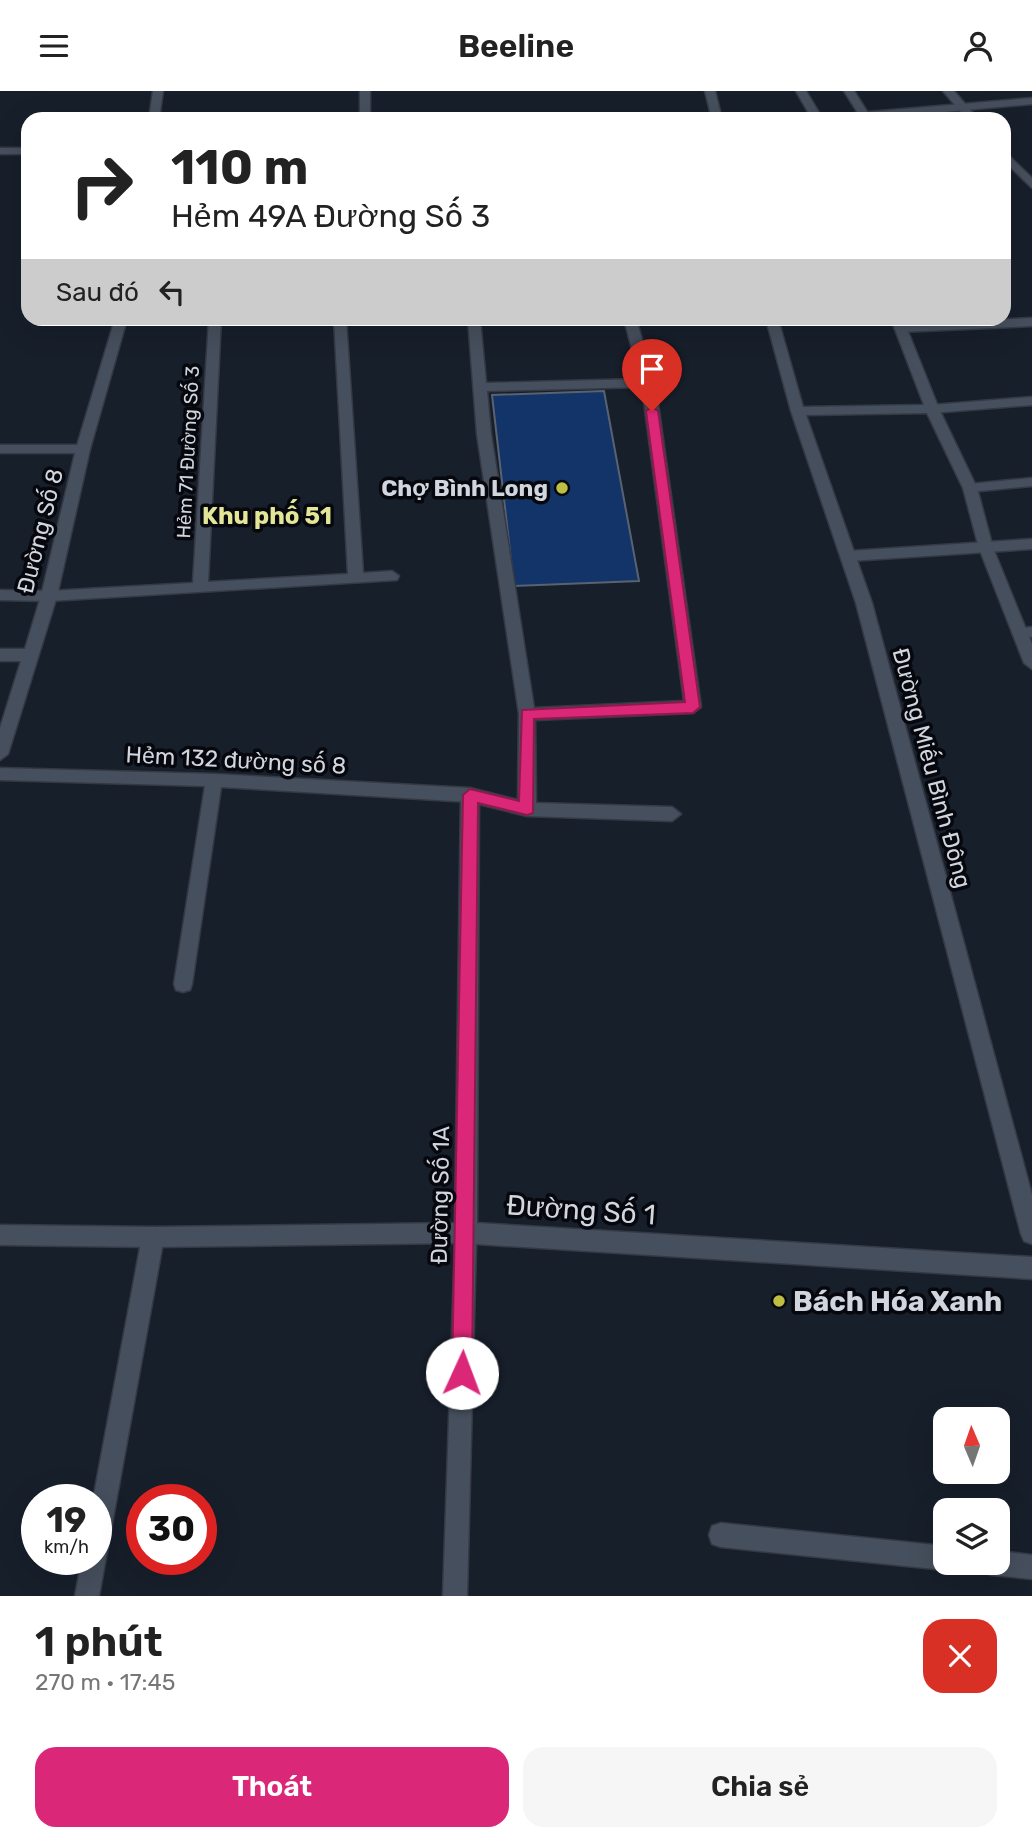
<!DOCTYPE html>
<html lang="vi">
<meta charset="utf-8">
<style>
body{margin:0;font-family:Rubik,sans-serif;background:#f6f6f6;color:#222;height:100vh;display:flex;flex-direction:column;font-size:26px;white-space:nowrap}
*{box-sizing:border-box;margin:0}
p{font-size:23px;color:#767676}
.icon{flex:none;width:38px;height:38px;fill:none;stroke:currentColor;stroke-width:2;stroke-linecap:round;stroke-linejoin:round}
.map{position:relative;height:1505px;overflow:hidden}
.panel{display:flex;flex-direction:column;background:#fff;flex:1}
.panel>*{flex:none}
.top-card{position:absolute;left:21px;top:21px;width:990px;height:214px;border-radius:21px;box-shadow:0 7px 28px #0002;background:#fff;color:#222;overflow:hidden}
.needle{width:46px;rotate:358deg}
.tools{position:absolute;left:933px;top:1316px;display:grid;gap:14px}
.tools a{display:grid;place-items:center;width:77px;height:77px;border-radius:14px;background:#fff;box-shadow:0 7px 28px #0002;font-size:35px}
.speed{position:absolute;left:21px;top:1393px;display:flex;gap:14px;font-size:35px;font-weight:700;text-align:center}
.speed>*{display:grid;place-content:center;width:91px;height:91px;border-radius:50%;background:#fff;box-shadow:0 7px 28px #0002;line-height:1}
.speed small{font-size:18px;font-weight:400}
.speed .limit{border:10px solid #d22;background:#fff;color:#111}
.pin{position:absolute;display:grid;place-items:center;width:60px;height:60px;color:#fff;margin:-72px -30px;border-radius:50% 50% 50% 0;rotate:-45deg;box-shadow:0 0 7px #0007}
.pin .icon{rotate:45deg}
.me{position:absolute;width:77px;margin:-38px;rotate:2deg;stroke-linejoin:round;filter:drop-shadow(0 0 5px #0008)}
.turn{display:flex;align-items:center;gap:24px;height:147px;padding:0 35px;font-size:32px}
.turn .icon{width:91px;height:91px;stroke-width:2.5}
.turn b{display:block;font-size:49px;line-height:60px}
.then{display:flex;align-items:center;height:66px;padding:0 35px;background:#0003;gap:14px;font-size:26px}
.round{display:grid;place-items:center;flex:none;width:74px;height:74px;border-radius:21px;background:#f6f6f6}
.summary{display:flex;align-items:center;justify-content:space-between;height:119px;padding:0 35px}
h1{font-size:42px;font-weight:600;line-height:52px}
.button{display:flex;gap:14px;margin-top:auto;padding:14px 35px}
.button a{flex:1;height:80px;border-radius:21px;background:#db2777;color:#fff;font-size:28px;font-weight:600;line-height:80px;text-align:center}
.button a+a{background:#f6f6f6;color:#222}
header{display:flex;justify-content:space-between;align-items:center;height:91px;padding:0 35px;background:#fff;font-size:32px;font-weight:600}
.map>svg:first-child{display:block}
</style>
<header><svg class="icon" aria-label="menu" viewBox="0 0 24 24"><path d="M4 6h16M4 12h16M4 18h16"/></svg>Beeline<svg class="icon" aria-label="person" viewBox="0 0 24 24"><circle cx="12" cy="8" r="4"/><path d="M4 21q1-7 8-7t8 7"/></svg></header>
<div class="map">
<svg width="1032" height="1505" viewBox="0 0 1032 1505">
<rect width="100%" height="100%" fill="#171f2b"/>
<!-- building -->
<polygon fill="#133469" stroke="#596271" stroke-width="2" points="604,300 639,490 514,495 492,304"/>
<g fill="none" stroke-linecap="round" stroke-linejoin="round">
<defs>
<g id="lane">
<rect x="360" y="0" width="10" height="28"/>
<polygon points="705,0 715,0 722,28 712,28"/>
<polygon points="844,0 854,0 870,25 869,27 861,27"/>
<polygon points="943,0 954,0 978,28 967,28"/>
<polygon points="1004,60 1032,87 1032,97 1004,70"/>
<polygon points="1032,227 1032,235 901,241 895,237 901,233"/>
<polygon points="209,228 221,228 208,491 348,483 334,228 346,228 363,482 392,480 399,485 397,489 49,510 0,509 0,499 49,500 193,492"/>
<path d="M468 228H480L486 292 640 288 624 228H636L655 292 701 616 693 622 535 629 536 712 672 716 681 723 672 730 527 725 470 711 221 696 192 893 190 899 183 901 176 899 174 893 205 695 0 689V677L214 683 470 697 518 709 519 623 477 343ZM642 296 684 610 534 617 491 343 487 300Z"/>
<polygon points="1032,306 1032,314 932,322 925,318 932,314"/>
<polygon points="0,354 83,354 90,358 83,362 0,362"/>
<polygon points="1032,387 1032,395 970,401 963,397 970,393"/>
<polygon points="1032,448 1032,458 850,470 843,465 850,460"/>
<polygon points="1032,536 1032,546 1020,547 1012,542 1015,538"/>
<polygon points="153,1136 161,1139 164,1146 99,1505 75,1505 82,1468 96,1468 96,1409 93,1409 142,1146 145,1139"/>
<polygon points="721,1432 945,1455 945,1472 955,1472 954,1476 945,1479 721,1456 712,1453 709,1444 712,1435"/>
<polygon points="998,1460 1032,1464 1032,1488 992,1484 983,1481 980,1472 998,1472"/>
</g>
<g id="street">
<polygon points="153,0 163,0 159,28 149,28"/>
<polygon points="796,0 806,0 821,25 1032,7 1032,13 867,28 812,28"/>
<rect x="0" y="57" width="28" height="6"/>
<polygon points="115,228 127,228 90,358 57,505 8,663 0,669 0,637 21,570 0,570 0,558 25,558 41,505 76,358"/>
<polygon points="766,228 778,228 803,316 924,314 891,228 903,228 939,318 977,397 993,457 1032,553 1032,578 1024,572 979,457 963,397 927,322 806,324 872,512 1032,1104 1032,1153 1024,1150 1021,1143 856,512 791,320"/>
<polygon points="470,697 479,704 477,1132 1032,1166 1032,1188 476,1153 467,1505 443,1505 455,1152 153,1156 0,1154 0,1134 153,1136 455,1132 461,704"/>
</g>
</defs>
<!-- lane casing -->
<use href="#lane" stroke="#353944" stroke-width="3"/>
<!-- street casing -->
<use href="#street" stroke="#353944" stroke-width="3"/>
<!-- lane -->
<use href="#lane" fill="#464f5d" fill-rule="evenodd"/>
<!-- street -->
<use href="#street" fill="#464f5d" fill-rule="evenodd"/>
</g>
<!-- route -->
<polygon fill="#db2777" stroke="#8e194d" stroke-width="2" points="652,316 658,320 700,616 693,622 534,628 533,722 527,724 478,712 472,1282 469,1289 462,1292 455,1289 452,1282 463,704 470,698 519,710 522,619 685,611 646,320"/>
<!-- markers -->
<g fill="#bebf42" stroke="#06080e" stroke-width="2.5">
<circle cx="562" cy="397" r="7"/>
<circle cx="779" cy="1210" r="7"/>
</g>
<g text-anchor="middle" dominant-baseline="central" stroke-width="7" stroke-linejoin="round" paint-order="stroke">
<!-- far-street labels -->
<g font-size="19" fill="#d0d5de" stroke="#06080e">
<text transform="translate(188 361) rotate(-87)">Hẻm 71 Đường Số 3</text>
</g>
<!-- poi labels -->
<g font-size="23" font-weight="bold" fill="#d0d5de" stroke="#06080e" text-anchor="end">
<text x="548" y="397">Chợ Bình Long</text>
</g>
<!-- street labels -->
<g font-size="23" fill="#d0d5de" stroke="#06080e">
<text transform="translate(40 440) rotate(-76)">Đường Số 8</text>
<text transform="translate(236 669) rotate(3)">Hẻm 132 đường số 8</text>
<text transform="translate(932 677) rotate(75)">Đường Miếu Bình Đông</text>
<text transform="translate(440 1104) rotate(-89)">Đường Số 1A</text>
</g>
<!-- neighbourhood labels -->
<g font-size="24" font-weight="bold" fill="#e4e697" stroke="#06080e">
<text x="267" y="425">Khu phố 51</text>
</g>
<!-- near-street labels -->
<g font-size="28" fill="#d0d5de" stroke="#06080e">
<text transform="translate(581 1119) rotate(4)">Đường Số 1</text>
</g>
<!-- near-poi labels -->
<g font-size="28" font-weight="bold" fill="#d0d5de" stroke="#06080e" text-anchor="start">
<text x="793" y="1210">Bách Hóa Xanh</text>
</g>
</g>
</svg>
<div class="tools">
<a><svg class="needle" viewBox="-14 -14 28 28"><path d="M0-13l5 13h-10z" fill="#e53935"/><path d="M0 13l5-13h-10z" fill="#767676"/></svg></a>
<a><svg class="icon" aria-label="layers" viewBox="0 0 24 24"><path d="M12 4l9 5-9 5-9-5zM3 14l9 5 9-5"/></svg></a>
</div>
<div class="speed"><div>19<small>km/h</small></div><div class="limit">30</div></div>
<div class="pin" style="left:652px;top:320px;background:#d93025"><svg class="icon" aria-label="arrive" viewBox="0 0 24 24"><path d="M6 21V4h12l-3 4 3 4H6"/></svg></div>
<svg class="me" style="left:462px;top:1282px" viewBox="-20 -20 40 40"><circle r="19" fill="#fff"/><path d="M0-13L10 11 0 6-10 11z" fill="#db2777"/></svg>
<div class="top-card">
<div class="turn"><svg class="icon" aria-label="right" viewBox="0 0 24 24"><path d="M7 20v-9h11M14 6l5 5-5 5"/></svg><div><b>110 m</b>Hẻm 49A Đường Số 3</div></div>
<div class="then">Sau đó<svg class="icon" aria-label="left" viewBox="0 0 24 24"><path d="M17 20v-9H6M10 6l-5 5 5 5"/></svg></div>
</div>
</div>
<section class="panel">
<div class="summary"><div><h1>1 phút</h1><p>270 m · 17:45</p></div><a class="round" style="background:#d93025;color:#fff"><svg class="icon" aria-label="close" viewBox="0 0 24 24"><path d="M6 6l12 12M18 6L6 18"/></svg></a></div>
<div class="button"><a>Thoát</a><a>Chia sẻ</a></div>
</section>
